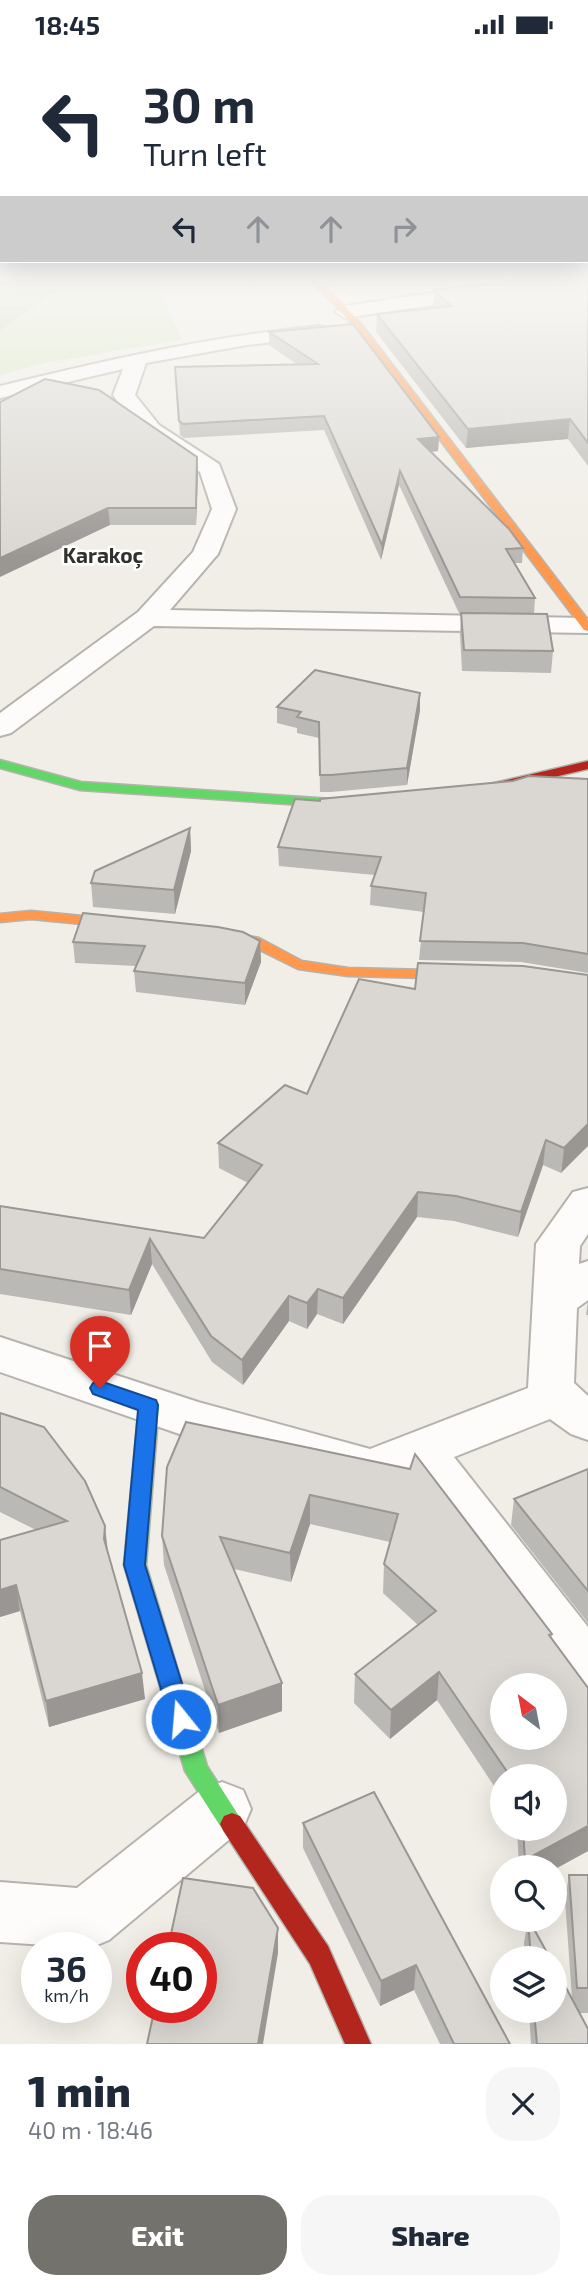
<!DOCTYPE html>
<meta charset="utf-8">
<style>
body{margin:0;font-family:"Exo 2",sans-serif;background:#f6f6f7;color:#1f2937;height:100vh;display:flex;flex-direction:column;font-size:26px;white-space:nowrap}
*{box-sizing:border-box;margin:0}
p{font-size:23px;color:#747a83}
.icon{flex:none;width:38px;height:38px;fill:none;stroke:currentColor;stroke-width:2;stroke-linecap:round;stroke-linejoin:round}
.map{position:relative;height:1995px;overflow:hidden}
.panel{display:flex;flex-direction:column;background:#fff;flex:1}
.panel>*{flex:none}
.guide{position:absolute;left:0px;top:0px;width:588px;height:214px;box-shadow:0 7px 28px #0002;background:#fff;color:#1f2937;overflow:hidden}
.needle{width:46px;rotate:328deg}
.controls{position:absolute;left:490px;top:1624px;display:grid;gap:14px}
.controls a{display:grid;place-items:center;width:77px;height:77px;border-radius:50%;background:#fff;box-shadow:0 7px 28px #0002;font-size:35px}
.speed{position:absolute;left:21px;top:1883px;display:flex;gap:14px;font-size:35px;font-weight:700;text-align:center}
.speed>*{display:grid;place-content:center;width:91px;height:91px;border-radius:50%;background:#fff;box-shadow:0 7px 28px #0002;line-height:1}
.speed small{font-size:18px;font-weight:400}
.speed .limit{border:10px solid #d22;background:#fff;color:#111}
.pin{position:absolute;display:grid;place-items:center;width:60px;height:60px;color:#fff;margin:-72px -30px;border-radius:50% 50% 50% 0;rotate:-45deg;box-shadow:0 0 7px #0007}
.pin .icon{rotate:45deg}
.me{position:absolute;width:77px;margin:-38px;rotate:343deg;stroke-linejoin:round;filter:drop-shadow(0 0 5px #0008)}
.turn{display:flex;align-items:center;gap:24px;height:147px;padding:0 28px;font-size:32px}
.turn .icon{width:91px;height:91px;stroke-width:2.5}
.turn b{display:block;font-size:49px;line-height:60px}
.lanes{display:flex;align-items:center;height:66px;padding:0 28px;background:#0003;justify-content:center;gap:35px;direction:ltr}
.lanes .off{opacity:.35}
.round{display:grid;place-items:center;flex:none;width:74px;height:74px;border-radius:28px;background:#f6f6f7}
.head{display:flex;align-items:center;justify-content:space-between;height:119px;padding:0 28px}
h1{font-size:42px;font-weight:800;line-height:52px}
.button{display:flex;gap:14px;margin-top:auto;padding:14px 28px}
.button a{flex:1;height:80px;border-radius:28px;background:#74726c;color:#fff;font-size:28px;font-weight:800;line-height:80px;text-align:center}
.button a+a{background:#f6f6f7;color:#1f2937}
.status{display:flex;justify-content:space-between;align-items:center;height:49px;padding:0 35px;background:#fff;direction:ltr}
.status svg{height:19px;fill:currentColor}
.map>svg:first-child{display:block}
</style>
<div class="status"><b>18:45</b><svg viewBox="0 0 49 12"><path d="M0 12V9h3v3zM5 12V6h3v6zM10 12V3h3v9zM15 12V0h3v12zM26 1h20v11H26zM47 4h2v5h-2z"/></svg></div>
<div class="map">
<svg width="588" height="1995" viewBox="0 0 588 1995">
<rect width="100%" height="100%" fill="#f0eee6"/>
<!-- green -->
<polygon fill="#d7e8c2" points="59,229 154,229 182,291 45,314 0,326 0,282 57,241"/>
<!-- forest -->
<polygon fill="#c5d8ad" points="0,229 59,229 57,241 0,282"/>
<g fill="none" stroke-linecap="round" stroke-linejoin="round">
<!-- stream -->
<polygon fill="#b2d1f0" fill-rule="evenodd" points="0,229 8,229 0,241"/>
<defs>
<g id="street">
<polygon points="588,229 588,241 452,253 345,269 335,263 345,257 452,241"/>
<path d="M320 277 327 279 330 283 327 287 247 296 146 314 135 346 159 376 219 415 236 460 218 505 170 561 584 569 588 570V584L154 577 11 684 0 687V664L138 563 193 503 212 460 200 423 143 386 113 346 123 320 0 349V337C107 311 211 287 320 277Z"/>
<polygon points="588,1139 588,1185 580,1197 579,1215 588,1212 588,1251 577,1259 574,1334 588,1347 588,1391 571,1385 550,1370 454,1408 588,1578 588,1644 569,1637 411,1425 372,1440 194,1390 0,1323 0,1288 198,1353 370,1400 528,1339 536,1195 573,1143"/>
<polygon points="222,1733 243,1741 251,1760 243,1779 109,1891 90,1899 0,1893 0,1833 77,1839 201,1741"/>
</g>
<g id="fast">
<polygon points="0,711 81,733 347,751 354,755 347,759 80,741 0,719"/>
<polygon points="149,1349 156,1351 159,1356 146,1516 207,1717 244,1775 240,1783 232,1786 224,1783 185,1722 124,1516 139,1356 142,1351"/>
</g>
<g id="slow">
<polygon points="309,229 317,229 359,272 588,571 588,582 584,581 353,276"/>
<polygon points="31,862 134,872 141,876 134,880 31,870 0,873 0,865"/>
<polygon points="211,880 259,889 302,912 348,919 469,922 476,926 469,930 348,927 298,920 250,896 206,887 204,884"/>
</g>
<g id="jam">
<polygon points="588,712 588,720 491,743 484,739 486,736"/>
<polygon points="232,1764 240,1767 328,1897 371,1995 345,1995 310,1915 224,1783 220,1775 224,1767"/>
</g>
</defs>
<!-- street casing -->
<use href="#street" stroke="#b5b3ad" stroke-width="4"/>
<!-- fast casing -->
<use href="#fast" stroke="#b5b3ad" stroke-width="3"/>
<!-- slow casing -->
<use href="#slow" stroke="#b5b3ad" stroke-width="3"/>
<!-- jam casing -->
<use href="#jam" stroke="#b5b3ad" stroke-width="3"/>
<!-- street -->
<use href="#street" fill="#fdfcfb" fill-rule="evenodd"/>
<!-- fast -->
<use href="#fast" fill="#63d668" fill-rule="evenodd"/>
<!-- slow -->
<use href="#slow" fill="#ff974d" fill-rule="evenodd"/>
<!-- jam -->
<use href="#jam" fill="#b3261e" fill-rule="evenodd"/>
</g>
<!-- wall -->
<g fill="#bbb9b5">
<polygon points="588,229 588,417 568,390 466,399 376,283 377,265 433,259 434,241"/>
<polygon points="269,283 439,388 438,402 431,403 523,499 522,514 515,514 535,549 534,565 553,602 551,624 462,622 460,585 461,564 459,564 399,436 381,511 324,381 184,389 180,386 175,318 298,316 269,296"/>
<polygon points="0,353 198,425 196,476 110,476"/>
<polygon points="420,644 420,661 407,736 331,743 320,743 319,689 297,684 297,679 277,674 277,658"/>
<polygon points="588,730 588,924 521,913 419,911 424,863 370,856 371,837 375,826 279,817 278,798 320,752"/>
<polygon points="190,779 191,802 175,865 93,858 91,834"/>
<polygon points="260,892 261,913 245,956 136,943 134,922 136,917 75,914 73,893"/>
<polygon points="588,926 561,1124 543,1116 518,1188 454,1172 417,1168 343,1275 317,1265 307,1280 289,1272 243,1336 212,1313 152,1215 131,1266 0,1245 0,1157 204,1189 248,1134 219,1119 218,1094 307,1045 415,940"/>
<polygon points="588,1251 588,1266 586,1266"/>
<polygon points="0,1364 108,1503 145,1650 49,1678 20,1562 0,1568 0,1491 36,1481 0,1463"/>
<polygon points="167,1418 410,1420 552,1585 551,1590 588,1802 555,1820 555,1818 519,1818 517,1780 555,1780 555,1727 502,1727 502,1749 437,1651 390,1690 354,1654 355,1625 418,1576 383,1544 384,1515 390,1493 310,1475 291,1533 234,1520 282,1662 219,1684 164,1516 162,1487"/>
<polygon points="588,1420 588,1574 511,1476 514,1450"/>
<polygon points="303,1774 510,1995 440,1995 414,1941 380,1957 303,1799"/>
<polygon points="569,1826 588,1826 588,1964 579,1964 588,1995 531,1995 529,1962 555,1962 572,1949 565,1851"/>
<polygon points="528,1871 550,1909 525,1909 524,1894"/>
</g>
<!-- shaded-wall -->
<g fill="#999693">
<polygon points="570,370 568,390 466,399 468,380"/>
<polygon points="439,388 438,402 417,404 418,390"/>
<polygon points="197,408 198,425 196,476 196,459"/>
<polygon points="400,422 399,436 381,511 382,496"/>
<polygon points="108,459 110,476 0,528 0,509"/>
<polygon points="420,644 420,661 407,736 407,719"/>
<polygon points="190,779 191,802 175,865 174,841"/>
<polygon points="260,892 261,913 245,956 245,934"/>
<polygon points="588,1075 588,1097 561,1124 564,1099"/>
<polygon points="546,1091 543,1116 518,1188 521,1163"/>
<polygon points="418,1143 417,1168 343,1275 343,1249"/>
<polygon points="150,1190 152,1215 131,1266 129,1241"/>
<polygon points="318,1240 317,1265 307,1280 307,1254"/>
<polygon points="289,1247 289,1272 243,1336 242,1311"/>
<polygon points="310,1446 310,1475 291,1533 290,1504"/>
<polygon points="105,1477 108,1504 104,1490"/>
<polygon points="16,1536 20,1562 0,1568 0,1541"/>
<polygon points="439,1623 437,1651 390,1690 391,1661"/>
<polygon points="142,1624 145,1650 49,1678 46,1652"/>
<polygon points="282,1634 282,1662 219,1684 218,1656"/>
<polygon points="588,1777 588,1802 555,1820 555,1818 524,1818 525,1811"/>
<polygon points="278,1879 278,1904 263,1995 258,1995"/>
<polygon points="416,1916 414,1941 380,1957 381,1932"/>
</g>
<!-- building -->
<g fill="#dad7d2" stroke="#999693" stroke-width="2" fill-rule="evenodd">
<polygon points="574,229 588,229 588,394 570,370 468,380 377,265 451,257 434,241 453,238"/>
<polygon points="353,275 439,388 418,390 509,480 523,499 506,500 535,549 460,548 400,422 382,496 324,367 183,375 179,372 175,318 318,315 269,283"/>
<polygon points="45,330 99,341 197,408 196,459 108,459 0,509 0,353"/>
<polygon points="461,564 547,565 553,602 464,601"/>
<polygon points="315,621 420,644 407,719 331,726 320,726 319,673 297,668 301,663 277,658"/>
<polygon points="529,727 588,730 588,905 523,894 420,892 426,844 371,837 381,808 278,798 295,750 320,752 320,750 513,732"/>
<polygon points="190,779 174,841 91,834 95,822"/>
<polygon points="83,864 218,878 243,883 260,892 245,934 134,922 145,897 73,893"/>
<polygon points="418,914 523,917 588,926 588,1075 564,1099 546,1091 521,1163 456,1147 418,1143 343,1249 318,1240 307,1254 289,1247 242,1311 211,1287 150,1190 129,1241 0,1220 0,1157 204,1189 262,1116 218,1094 285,1036 307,1045 359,930 415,940"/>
<polygon points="0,1364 44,1378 85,1432 105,1477 104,1490 142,1624 46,1652 16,1536 0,1541 0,1491 67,1472 0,1438"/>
<path d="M186 1373 410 1420 415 1405 552 1585 549 1586 588 1639V1777L525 1811 523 1780H555V1727H510L439 1623 391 1661 355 1625 436 1562 384 1515 398 1465 310 1446 290 1504 220 1488 282 1634 218 1656 162 1487 167 1418ZM502 1636H555V1689H502Z"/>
<polygon points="588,1420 588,1542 514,1450"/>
<polygon points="374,1743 510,1995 454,1995 416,1916 381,1932 303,1774"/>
<polygon points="569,1826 588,1826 588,1939 577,1939"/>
<polygon points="183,1829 253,1839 278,1879 258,1995 147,1995 155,1958 201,1958 201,1899 168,1899"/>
<polygon points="528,1871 529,1871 550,1909 531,1909"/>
<polygon points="555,1918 588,1980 588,1995 537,1995 534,1962 555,1962"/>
</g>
<!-- sky -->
<linearGradient id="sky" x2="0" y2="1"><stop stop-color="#92c0eb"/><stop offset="0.45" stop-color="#f8f7f4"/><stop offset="1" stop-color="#f8f7f4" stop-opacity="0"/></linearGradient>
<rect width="588" height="509" fill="url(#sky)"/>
<!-- route -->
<polygon fill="#1a73e8" stroke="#114b97" stroke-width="2" points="100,1332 156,1351 158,1356 145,1516 193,1670 189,1678 181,1681 173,1678 170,1670 124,1516 138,1361 93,1345 90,1339 93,1334"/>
<g text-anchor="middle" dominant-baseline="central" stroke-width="5" stroke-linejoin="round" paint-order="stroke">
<!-- far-quarter labels -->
<g font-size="21" font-weight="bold" fill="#32302b" stroke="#fff">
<text x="103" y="505">Karakoç</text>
</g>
</g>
</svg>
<div class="controls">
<a><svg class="needle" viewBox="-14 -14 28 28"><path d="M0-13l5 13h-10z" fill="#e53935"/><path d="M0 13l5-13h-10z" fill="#747a83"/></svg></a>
<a><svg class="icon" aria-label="sound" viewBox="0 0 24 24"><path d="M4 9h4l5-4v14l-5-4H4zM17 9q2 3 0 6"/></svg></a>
<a><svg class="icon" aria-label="search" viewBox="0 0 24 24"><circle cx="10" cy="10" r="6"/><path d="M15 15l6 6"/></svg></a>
<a><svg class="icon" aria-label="layers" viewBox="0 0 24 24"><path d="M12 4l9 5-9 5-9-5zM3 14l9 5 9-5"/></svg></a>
</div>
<div class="speed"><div>36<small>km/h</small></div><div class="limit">40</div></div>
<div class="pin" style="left:100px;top:1339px;background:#d93025"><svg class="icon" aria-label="arrive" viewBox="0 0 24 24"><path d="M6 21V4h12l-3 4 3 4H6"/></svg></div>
<svg class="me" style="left:181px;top:1670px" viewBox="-20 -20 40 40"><circle r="17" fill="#1a73e8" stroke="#fff" stroke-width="3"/><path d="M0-11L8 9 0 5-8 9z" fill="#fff"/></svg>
<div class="guide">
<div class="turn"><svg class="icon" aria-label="left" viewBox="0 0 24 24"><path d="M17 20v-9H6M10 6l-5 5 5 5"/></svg><div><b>30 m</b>Turn left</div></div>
<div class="lanes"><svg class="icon" aria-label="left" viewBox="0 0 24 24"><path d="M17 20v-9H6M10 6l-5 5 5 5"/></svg><svg class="icon off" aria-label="ahead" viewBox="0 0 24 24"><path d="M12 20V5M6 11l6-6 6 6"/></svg><svg class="icon off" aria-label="ahead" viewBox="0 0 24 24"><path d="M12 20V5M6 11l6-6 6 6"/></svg><svg class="icon off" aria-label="right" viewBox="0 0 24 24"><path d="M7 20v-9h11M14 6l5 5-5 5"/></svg></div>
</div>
</div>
<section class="panel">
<div class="head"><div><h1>1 min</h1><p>40 m · 18:46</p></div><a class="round"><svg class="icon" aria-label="close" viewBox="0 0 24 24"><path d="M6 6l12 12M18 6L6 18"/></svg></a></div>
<div class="button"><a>Exit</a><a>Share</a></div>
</section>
